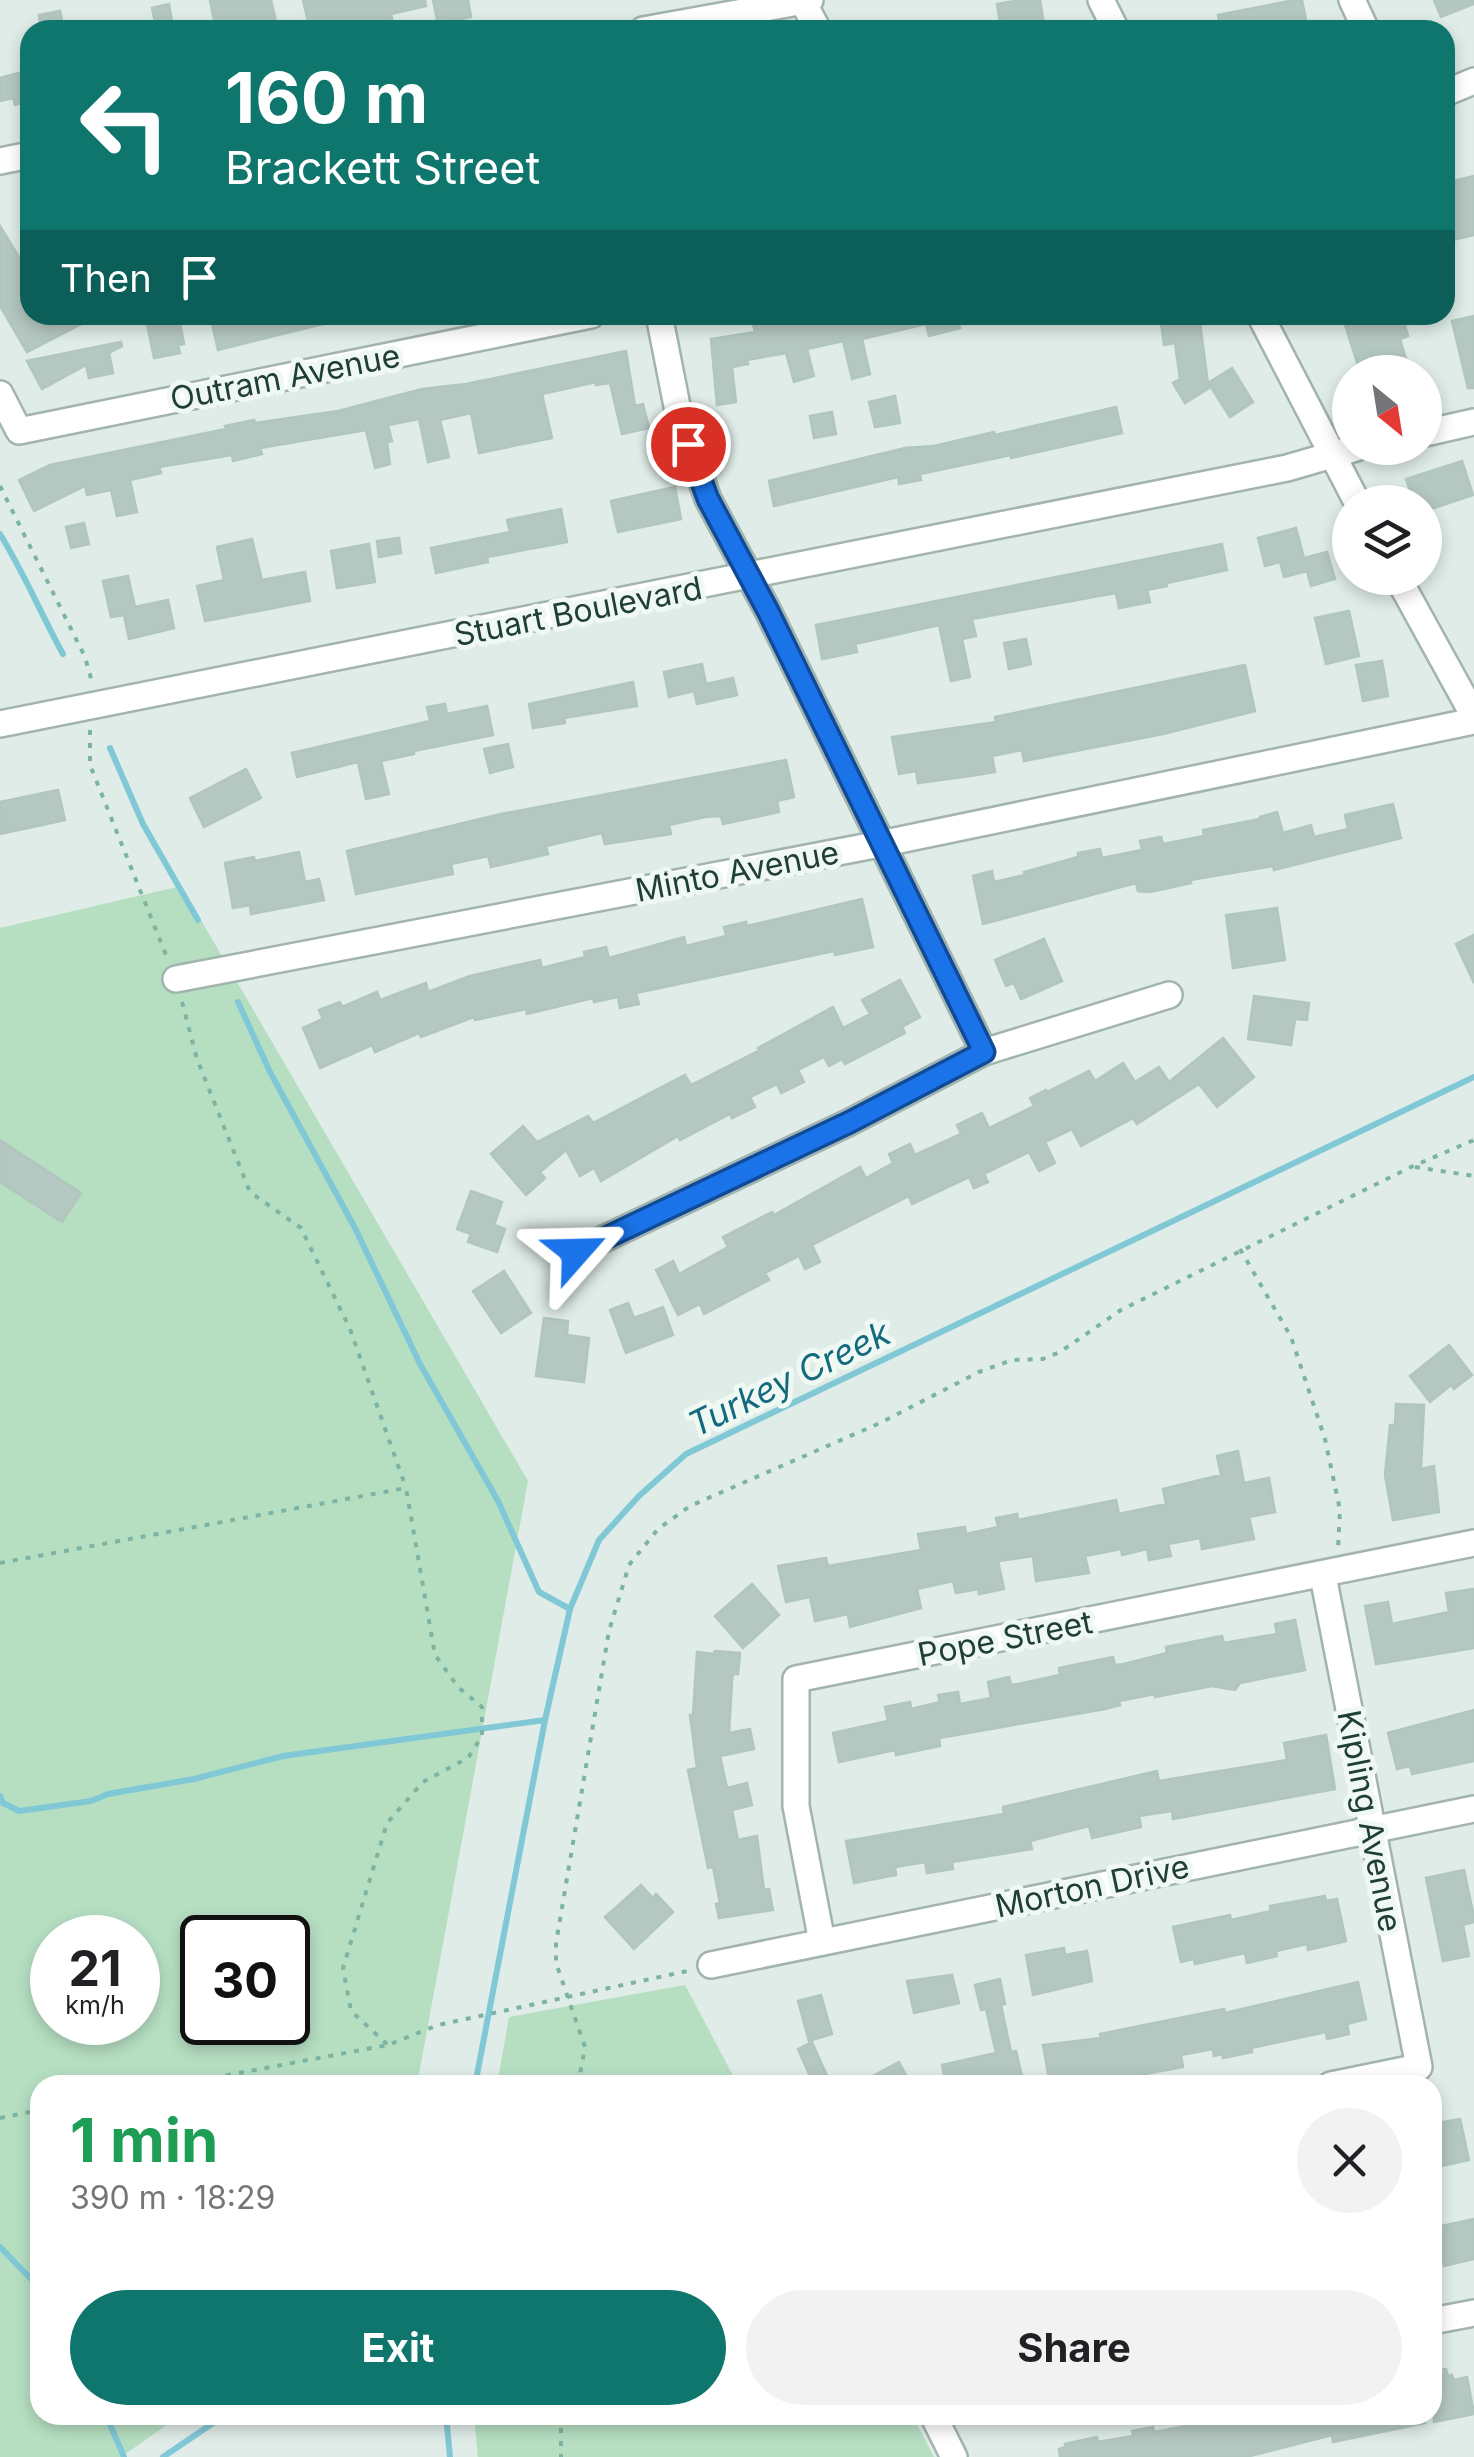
<!DOCTYPE html>
<meta charset="utf-8">
<style>
body{margin:0;font-family:Inter,sans-serif;background:#f2f2f2;color:#202124;height:100vh;display:flex;flex-direction:column;font-size:38px;white-space:nowrap}
*{box-sizing:border-box;margin:0}
p{font-size:32px;color:#757577}
.icon{flex:none;width:55px;height:55px;fill:none;stroke:currentColor;stroke-width:2;stroke-linecap:round;stroke-linejoin:round}
.map{position:relative;flex:1;overflow:hidden}
.sheet{position:absolute;left:30px;top:2075px;width:1412px;height:350px;display:flex;flex-direction:column;background:#fff;border-radius:30px;box-shadow:0 5px 15px #0003}
.sheet>*{flex:none}
.banner{position:absolute;left:20px;top:20px;width:1435px;height:305px;border-radius:30px;box-shadow:0 5px 15px #0003;background:#0f766e;color:#fff;overflow:hidden}
.needle{width:65px;rotate:150deg}
.buttons{position:absolute;left:1332px;top:355px;display:grid;gap:20px}
.buttons a{display:grid;place-items:center;width:110px;height:110px;border-radius:50%;background:#fff;box-shadow:0 5px 15px #0003;font-size:50px}
.speed{position:absolute;left:30px;top:1915px;display:flex;gap:20px;font-size:50px;font-weight:700;text-align:center}
.speed>*{display:grid;place-content:center;width:130px;height:130px;border-radius:50%;background:#fff;box-shadow:0 5px 15px #0003;line-height:1}
.speed small{font-size:25px;font-weight:400}
.speed .limit{border:5px solid #111;border-radius:15px;background:#fff;color:#111}
.pin{position:absolute;display:grid;place-items:center;width:85px;height:85px;color:#fff;margin:-42px;border:5px solid #fff;border-radius:50%;box-shadow:0 2px 10px #0007}
.me{position:absolute;width:110px;margin:-55px;rotate:65deg;stroke-linejoin:round;filter:drop-shadow(0 0 8px #0008)}
.turn{display:flex;align-items:center;gap:35px;height:210px;padding:0 40px;font-size:45px}
.turn .icon{width:130px;height:130px;stroke-width:2.5}
.turn b{display:block;font-size:70px;line-height:85px}
.then{display:flex;align-items:center;height:95px;padding:0 40px;background:#0003;gap:20px;font-size:38px}
.round{display:grid;place-items:center;flex:none;width:105px;height:105px;border-radius:52px;background:#f2f2f2}
.summary{display:flex;align-items:center;justify-content:space-between;height:170px;padding:0 40px}
h1{font-size:60px;font-weight:700;line-height:75px;color:#1e9e55}
.primary-button{display:flex;gap:20px;margin-top:auto;padding:20px 40px}
.primary-button a{flex:1;height:115px;border-radius:60px;background:#0f766e;color:#fff;font-size:40px;font-weight:700;line-height:115px;text-align:center}
.primary-button a+a{background:#f2f2f2;color:#202124}
.map>svg:first-child{display:block}
</style>
<div class="map">
<svg width="1474" height="2457" viewBox="0 0 1474 2457">
<rect width="100%" height="100%" fill="#dfece7"/>
<!-- green -->
<g fill="#b6dfc2" fill-rule="evenodd">
<path d="M181 886 528 1481 417 2085H40V2415H181L121 2457H0V928ZM52 1938H138V2022H52ZM202 1938H288V2022H202Z"/>
<polygon points="685,1985 738,2085 497,2085 509,2017"/>
<polygon points="474,2415 912,2415 934,2457 478,2457"/>
</g>
<g fill="none" stroke-linecap="round" stroke-linejoin="round">
<!-- stream -->
<g stroke="#81c8d7" stroke-width="6">
<path d="M0 534C24 573 41 614 63 654"/>
<polyline points="110,748 143,824 198,920"/>
<polyline points="238,1002 270,1072 355,1228 420,1364 498,1501 539,1592 570,1609"/>
<polyline points="0,1796 3,1803 19,1811 91,1801 108,1794 194,1779 283,1756 545,1720"/>
<polyline points="475,2085 545,1720 570,1609 599,1540 639,1496 686,1454 1474,1077"/>
<polyline points="0,2247 40,2288"/>
<polyline points="106,2415 124,2457"/>
<polyline points="446,2415 450,2457"/>
<polyline points="163,2457 225,2415"/>
</g>
</g>
<!-- building -->
<g fill="#b4c7c0" stroke="#b1c6be" stroke-width="2.5">
<polygon points="210,0 271,0 278,30 216,30"/>
<polygon points="303,0 425,0 426,6 391,14 393,22 362,30 310,30"/>
<polygon points="433,0 468,0 471,17 438,24"/>
<polygon points="1020,0 1040,0 1045,30 1001,30 997,4"/>
<polygon points="1295,0 1302,0 1308,30 1221,30 1218,15"/>
<polygon points="1434,0 1474,0 1474,4 1441,17"/>
<polygon points="169,4 173,28 157,30 152,8"/>
<polygon points="60,11 64,30 41,30 39,15"/>
<polygon points="30,70 30,101 15,105 13,98 0,101 0,78"/>
<polygon points="1474,176 1474,235 1445,242 1445,183"/>
<polygon points="0,226 30,275 30,315 99,315 27,352 0,306"/>
<polygon points="210,315 330,315 331,322 218,350"/>
<polygon points="801,315 957,315 960,328 929,336 926,324 862,339 870,374 852,379 843,341 807,349 814,376 794,382 786,353 747,360 748,364 732,367 736,402 717,405 711,339 755,332 753,324"/>
<polygon points="1342,315 1402,315 1408,336 1400,339 1410,372 1360,372"/>
<polygon points="1199,316 1208,383 1232,368 1253,402 1230,417 1209,384 1209,388 1185,403 1173,383 1180,379 1175,343 1164,345 1161,322"/>
<polygon points="1474,316 1474,388 1468,388 1452,321"/>
<polygon points="179,318 184,344 178,345 180,353 154,358 147,324"/>
<polygon points="121,342 122,346 109,353 113,373 89,378 86,365 42,389 27,361"/>
<polygon points="626,351 635,406 643,404 649,428 622,434 610,383 596,385 596,382 542,394 552,438 479,453 471,413 440,420 449,457 428,462 419,419 388,425 392,441 387,442 390,464 375,468 366,430 260,448 262,454 233,461 232,455 159,467 161,473 130,480 137,512 117,516 111,490 87,495 85,486 34,511 19,480 50,465 226,429 225,426 254,420 255,423 338,411 422,389 466,384"/>
<polygon points="895,396 900,423 875,427 869,402"/>
<polygon points="1116,407 1122,433 1011,458 1011,455 920,474 921,480 899,484 898,477 774,506 769,481 905,448 934,446 994,432 995,435"/>
<polygon points="832,412 836,434 814,438 810,416"/>
<polygon points="1462,461 1473,495 1425,511 1425,502 1414,502 1406,479"/>
<polygon points="675,487 681,519 618,532 611,501"/>
<polygon points="561,509 567,542 487,557 488,562 436,573 431,548 510,532 507,520"/>
<polygon points="84,523 89,544 71,548 66,527"/>
<polygon points="1296,528 1304,558 1327,552 1335,579 1311,586 1307,571 1284,577 1280,562 1265,566 1258,538"/>
<polygon points="399,538 401,553 379,557 377,541"/>
<polygon points="252,539 262,580 305,572 310,601 205,621 197,586 224,580 217,547"/>
<polygon points="369,544 375,582 337,588 331,551"/>
<polygon points="1222,544 1227,570 1167,583 1167,586 1147,590 1150,602 1119,608 1116,593 972,619 976,636 962,639 970,677 951,681 939,625 855,644 857,652 822,659 816,625"/>
<polygon points="128,576 135,607 168,600 174,628 129,639 124,615 111,617 103,581"/>
<polygon points="1349,611 1359,656 1326,664 1315,618"/>
<polygon points="1026,639 1031,664 1009,669 1004,643"/>
<polygon points="1382,661 1388,696 1363,701 1356,665"/>
<polygon points="702,664 706,684 733,678 737,695 697,704 694,691 669,697 664,672"/>
<polygon points="1245,665 1255,711 1163,734 1024,761 1022,750 992,756 995,772 970,776 918,783 916,771 899,774 892,737 996,722 995,717"/>
<polygon points="633,682 637,706 564,718 565,723 533,728 529,704"/>
<polygon points="445,704 447,714 487,706 493,735 414,751 414,754 381,761 389,794 366,799 358,762 297,777 292,753 430,721 427,707"/>
<polygon points="508,744 513,767 490,773 484,749"/>
<polygon points="786,760 794,797 777,801 779,812 723,824 721,816 705,817 669,825 671,834 605,844 602,833 546,846 548,854 491,867 488,856 451,864 453,874 356,894 347,851 501,814"/>
<polygon points="246,769 261,798 204,827 190,798"/>
<polygon points="58,790 65,820 0,834 0,802"/>
<polygon points="1393,804 1401,838 1274,870 1273,866 1190,880 1191,883 1150,892 1138,891 1136,883 983,924 973,876 992,871 994,882 1025,875 1024,872 1078,857 1078,853 1100,849 1102,858 1142,850 1140,841 1161,837 1163,844 1204,836 1203,830 1260,819 1260,817 1277,812 1283,833 1311,825 1314,837 1348,829 1345,815"/>
<polygon points="299,852 305,882 319,879 324,900 251,914 250,905 233,908 225,863 254,857 255,861"/>
<polygon points="862,899 873,947 835,955 834,951 636,993 639,1004 620,1008 618,997 594,1002 593,998 527,1014 526,1009 475,1020 474,1017 421,1037 419,1033 375,1052 372,1045 320,1068 303,1028 323,1019 319,1010 340,1002 342,1007 377,992 380,1000 426,983 428,992 470,976 540,960 542,968 585,957 584,952 606,947 609,958 684,937 686,946 726,936 724,927 746,922 747,926"/>
<polygon points="1277,908 1285,960 1233,968 1226,915"/>
<polygon points="1474,935 1474,983 1456,944"/>
<polygon points="1044,939 1062,981 1021,999 1014,983 1006,986 995,960"/>
<polygon points="900,980 920,1017 902,1027 905,1033 845,1064 842,1059 829,1066 824,1057 798,1070 804,1082 781,1093 777,1084 750,1097 755,1107 732,1118 730,1114 680,1140 678,1136 601,1181 594,1168 580,1176 566,1150 540,1172 545,1178 526,1195 491,1154 523,1126 537,1142 588,1116 593,1123 685,1075 691,1085 760,1050 758,1048 833,1007 843,1028 870,1014 862,1000"/>
<polygon points="1254,996 1309,1003 1307,1020 1295,1019 1291,1045 1248,1039"/>
<polygon points="1223,1038 1254,1077 1217,1107 1199,1084 1137,1124 1133,1118 1081,1146 1072,1129 1045,1142 1055,1163 1039,1171 1029,1152 984,1174 988,1182 974,1188 969,1177 912,1204 909,1196 812,1245 820,1262 805,1269 799,1256 765,1273 769,1280 704,1314 700,1304 678,1315 656,1270 673,1261 679,1274 728,1247 723,1237 772,1212 774,1215 860,1167 866,1178 893,1163 889,1154 910,1144 915,1155 961,1134 957,1125 982,1113 989,1128 1034,1106 1030,1098 1046,1090 1047,1092 1089,1071 1095,1081 1123,1063 1135,1082 1159,1067 1169,1082"/>
<polygon points="0,1140 81,1193 62,1222 0,1182"/>
<polygon points="471,1191 502,1202 494,1225 505,1229 497,1252 468,1242 471,1234 457,1229"/>
<polygon points="504,1271 531,1313 501,1333 473,1291"/>
<polygon points="628,1303 634,1318 663,1307 673,1335 626,1353 610,1310"/>
<polygon points="544,1318 568,1321 567,1335 589,1338 584,1382 536,1376"/>
<polygon points="1449,1345 1472,1375 1454,1389 1451,1385 1430,1402 1410,1376"/>
<polygon points="1396,1404 1424,1405 1421,1469 1434,1466 1439,1512 1393,1520 1385,1475 1390,1425 1395,1425"/>
<polygon points="1238,1451 1244,1483 1269,1478 1275,1512 1249,1517 1254,1539 1202,1549 1200,1538 1168,1544 1171,1556 1149,1560 1147,1549 1122,1555 1121,1549 1085,1556 1089,1573 1036,1581 1033,1556 998,1561 1004,1589 979,1594 978,1589 956,1593 953,1581 917,1589 921,1608 850,1627 848,1614 815,1621 810,1597 786,1602 778,1566 826,1558 828,1566 921,1550 918,1534 965,1527 966,1534 998,1527 996,1518 1017,1514 1018,1520 1116,1500 1119,1514 1166,1504 1163,1489 1221,1475 1217,1456"/>
<polygon points="752,1584 779,1615 743,1648 715,1616"/>
<polygon points="1474,1589 1474,1648 1376,1664 1365,1606 1388,1602 1392,1624 1449,1612 1446,1593"/>
<polygon points="1295,1620 1305,1670 1240,1683 1235,1690 1212,1686 1155,1697 1155,1694 1119,1701 1120,1705 1105,1709 939,1738 940,1746 896,1755 895,1750 839,1762 833,1733 888,1721 885,1707 910,1702 911,1709 940,1702 938,1695 958,1692 960,1704 991,1698 988,1682 1009,1677 1011,1685 1018,1684 1060,1675 1059,1668 1113,1657 1115,1665 1124,1664 1167,1653 1166,1647 1222,1636 1224,1643 1277,1634 1275,1624"/>
<polygon points="715,1651 740,1653 738,1674 733,1674 732,1681 729,1733 750,1729 754,1749 720,1756 727,1788 747,1783 752,1805 732,1810 738,1840 757,1836 764,1890 769,1889 773,1910 719,1918 716,1904 720,1903 713,1867 708,1868 688,1770 697,1768 690,1715 693,1715 697,1652 714,1654"/>
<polygon points="1474,1710 1474,1761 1412,1774 1410,1766 1397,1769 1388,1733"/>
<polygon points="1326,1735 1335,1789 1173,1819 1172,1811 1139,1816 1141,1827 1092,1838 1089,1826 1030,1841 1032,1849 952,1862 953,1869 927,1873 925,1862 895,1867 896,1875 854,1883 846,1841 1004,1814 1003,1807 1157,1771 1159,1781 1287,1760 1284,1743"/>
<polygon points="1464,1870 1474,1917 1474,1922 1463,1925 1469,1956 1443,1961 1426,1878"/>
<polygon points="641,1885 653,1898 656,1894 673,1912 634,1949 605,1917"/>
<polygon points="1325,1896 1326,1901 1337,1899 1346,1941 1308,1950 1307,1944 1276,1951 1277,1956 1247,1963 1245,1953 1195,1964 1194,1959 1181,1962 1173,1927 1230,1915 1231,1920 1271,1911 1270,1906"/>
<polygon points="1064,1948 1065,1955 1087,1951 1092,1981 1033,1995 1026,1955"/>
<polygon points="952,1975 959,2003 914,2013 907,1981"/>
<polygon points="1000,1979 1005,2004 1001,2005 1011,2052 1016,2051 1024,2085 946,2085 942,2065 996,2053 986,2009 981,2010 975,1985"/>
<polygon points="1358,1982 1366,2019 1347,2024 1349,2034 1327,2039 1326,2032 1251,2048 1252,2052 1223,2058 1222,2054 1214,2056 1213,2049 1181,2055 1183,2067 1086,2085 1050,2085 1043,2045 1101,2038 1100,2034 1224,2009 1225,2013"/>
<polygon points="821,1995 832,2034 809,2041 798,2001"/>
<polygon points="812,2042 831,2085 814,2085 798,2049"/>
<polygon points="899,2062 911,2085 856,2085"/>
<polygon points="1460,2119 1469,2160 1432,2168 1432,2124"/>
<polygon points="1474,2219 1474,2259 1444,2266 1443,2261 1432,2263 1432,2228"/>
<polygon points="1446,2369 1448,2376 1452,2375 1454,2380 1467,2377 1474,2414 1434,2422 1432,2371"/>
<polygon points="1204,2415 1208,2423 1238,2415 1424,2415 1425,2423 1333,2442 1332,2435 1246,2457 1060,2457 1059,2449 1066,2447 1065,2444 1097,2437 1098,2442 1133,2436 1132,2431 1153,2427 1154,2432 1186,2426 1184,2419"/>
</g>
<g fill="none" stroke-linecap="round" stroke-linejoin="round">
<defs>
<g id="minor">
<polyline points="1101,0 1116,30"/>
<polyline points="1352,0 1366,30"/>
<polyline points="803,2 818,30"/>
<polyline points="643,30 810,0"/>
<polyline points="1445,93 1474,81"/>
<polyline points="0,161 30,155"/>
<polyline points="659,315 679,416 708,499 768,611 984,1052"/>
<polyline points="1260,315 1357,502"/>
<polyline points="0,394 19,431 591,315"/>
<polyline points="1425,433 1474,422"/>
<polyline points="1398,578 1474,716"/>
<polyline points="0,724 1287,468 1356,448"/>
<polyline points="176,979 880,844 1474,721"/>
<polyline points="576,1252 850,1122 984,1052 1169,995"/>
<polyline points="1323,1576 1419,2067 1331,2085"/>
<polyline points="822,1942 796,1806 796,1679 1474,1543"/>
<polyline points="711,1965 1474,1809"/>
<polyline points="1432,2321 1474,2313"/>
<polyline points="933,2415 954,2457"/>
</g>
</defs>
<!-- minor casing -->
<use href="#minor" stroke="#a2b4ae" stroke-width="30"/>
<!-- path -->
<g stroke="#7db3a3" stroke-width="4" stroke-dasharray="5 8" stroke-linecap="butt">
<polyline points="0,486 85,657 92,682"/>
<polyline points="90,730 90,765 168,960"/>
<polyline points="182,1002 197,1059 250,1192 301,1228 350,1329 406,1488"/>
<polyline points="1415,1167 1474,1176"/>
<polyline points="1240,1249 1291,1337 1325,1439 1340,1510 1338,1548"/>
<polyline points="0,1563 406,1488 435,1655 458,1687 482,1707 482,1736 468,1758 423,1782 387,1823 343,1968 351,2011 388,2045"/>
<polyline points="175,2085 388,2045 438,2025 692,1970"/>
<polyline points="578,2085 585,2047 556,1963 556,1943 609,1631 629,1565 658,1529 690,1506 880,1423 979,1372 1012,1360 1043,1359 1060,1352 1121,1310 1411,1167 1474,1140"/>
<polyline points="0,2118 40,2110"/>
<polyline points="561,2415 561,2457"/>
</g>
<!-- minor -->
<use href="#minor" stroke="#fff" stroke-width="25"/>
</g>
<g fill="none" stroke-linecap="round" stroke-linejoin="round">
<defs>
<polyline id="route" points="576,1252 850,1122 984,1052 768,611 708,499 688,444"/>
</defs>
<!-- route casing -->
<use href="#route" stroke="#114b97" stroke-width="25"/>
<!-- route -->
<use href="#route" stroke="#1a73e8" stroke-width="18"/>
</g>
<g text-anchor="middle" dominant-baseline="central" stroke-width="10" stroke-linejoin="round" paint-order="stroke">
<!-- street labels -->
<g font-size="32" fill="#1f3e36" stroke="#f0f8f4">
<text transform="translate(285 377) rotate(-11)">Outram Avenue</text>
<text transform="translate(578 611) rotate(-11)">Stuart Boulevard</text>
<text transform="translate(737 871) rotate(-11)">Minto Avenue</text>
<text transform="translate(1005 1638) rotate(-11)">Pope Street</text>
<text transform="translate(1370 1821) rotate(79)">Kipling Avenue</text>
<text transform="translate(1092 1886) rotate(-12)">Morton Drive</text>
</g>
<!-- water labels -->
<g font-size="35" font-style="italic" fill="#136a7f" stroke="#f0f8f4">
<text transform="translate(789 1378) rotate(-26)">Turkey Creek</text>
</g>
</g>
</svg>
<div class="buttons">
<a><svg class="needle" viewBox="-14 -14 28 28"><path d="M0-13l5 13h-10z" fill="#e53935"/><path d="M0 13l5-13h-10z" fill="#757577"/></svg></a>
<a><svg class="icon" aria-label="layers" viewBox="0 0 24 24"><path d="M12 4l9 5-9 5-9-5zM3 14l9 5 9-5"/></svg></a>
</div>
<div class="speed"><div>21<small>km/h</small></div><div class="limit">30</div></div>
<div class="pin" style="left:688px;top:444px;background:#d93025"><svg class="icon" aria-label="arrive" viewBox="0 0 24 24"><path d="M6 21V4h12l-3 4 3 4H6"/></svg></div>
<svg class="me" style="left:576px;top:1252px" viewBox="-20 -20 40 40"><path d="M0-17L14 15 0 8-14 15z" fill="#1a73e8" stroke="#fff" stroke-width="4"/></svg>
<div class="banner">
<div class="turn"><svg class="icon" aria-label="left" viewBox="0 0 24 24"><path d="M17 20v-9H6M10 6l-5 5 5 5"/></svg><div><b>160 m</b>Brackett Street</div></div>
<div class="then">Then<svg class="icon" aria-label="arrive" viewBox="0 0 24 24"><path d="M6 21V4h12l-3 4 3 4H6"/></svg></div>
</div>
<section class="sheet">
<div class="summary"><div><h1>1 min</h1><p>390 m · 18:29</p></div><a class="round"><svg class="icon" aria-label="close" viewBox="0 0 24 24"><path d="M6 6l12 12M18 6L6 18"/></svg></a></div>
<div class="primary-button"><a>Exit</a><a>Share</a></div>
</section>
</div>
